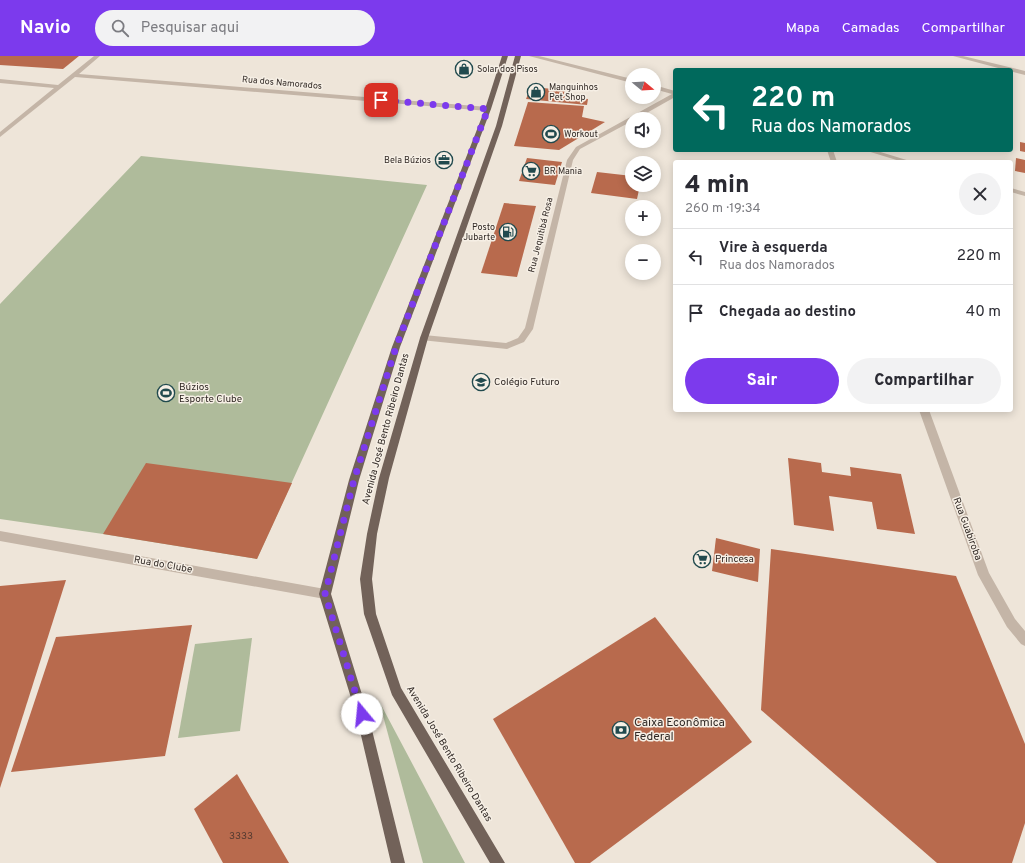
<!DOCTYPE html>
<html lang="pt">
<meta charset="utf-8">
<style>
body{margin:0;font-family:Overpass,sans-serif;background:#f2f2f3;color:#2b2b33;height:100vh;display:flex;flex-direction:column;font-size:15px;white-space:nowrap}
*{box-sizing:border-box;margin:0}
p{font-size:13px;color:#7c7c81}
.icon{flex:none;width:22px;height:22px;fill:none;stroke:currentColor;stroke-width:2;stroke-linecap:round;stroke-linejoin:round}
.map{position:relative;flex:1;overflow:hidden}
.drawer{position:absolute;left:673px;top:104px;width:340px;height:252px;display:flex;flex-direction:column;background:#fff;border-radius:4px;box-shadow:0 2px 10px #0003}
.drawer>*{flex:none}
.banner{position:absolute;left:673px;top:12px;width:340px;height:84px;border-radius:4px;box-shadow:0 2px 10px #0003;background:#00695c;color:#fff;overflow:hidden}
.needle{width:26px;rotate:108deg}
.buttons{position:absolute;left:625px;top:12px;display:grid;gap:8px}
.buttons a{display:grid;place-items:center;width:36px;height:36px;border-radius:50%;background:#fff;box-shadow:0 2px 10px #0003;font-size:20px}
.pin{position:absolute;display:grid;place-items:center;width:34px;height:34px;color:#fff;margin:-17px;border-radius:8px;box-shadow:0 2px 6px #0006}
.me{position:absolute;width:44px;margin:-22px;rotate:343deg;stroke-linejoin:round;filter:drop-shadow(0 0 3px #0008)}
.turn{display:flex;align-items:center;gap:14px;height:84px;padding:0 12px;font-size:18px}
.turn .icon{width:52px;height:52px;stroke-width:2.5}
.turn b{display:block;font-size:28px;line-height:34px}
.round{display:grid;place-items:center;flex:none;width:42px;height:42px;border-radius:21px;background:#f2f2f3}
.overview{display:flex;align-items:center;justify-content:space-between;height:68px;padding:0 12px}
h1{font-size:24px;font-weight:800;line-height:30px}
.cta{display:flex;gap:8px;margin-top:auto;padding:8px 12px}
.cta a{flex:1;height:46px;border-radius:24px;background:#7c3aed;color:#fff;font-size:16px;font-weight:800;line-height:46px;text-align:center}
.cta a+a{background:#f2f2f3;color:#2b2b33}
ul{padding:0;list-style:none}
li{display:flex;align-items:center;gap:12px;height:56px;padding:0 12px;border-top:1px solid #e1e1e2}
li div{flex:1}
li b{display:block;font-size:15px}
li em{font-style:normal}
header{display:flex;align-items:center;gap:24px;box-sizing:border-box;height:56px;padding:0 20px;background:#7c3aed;color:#fff}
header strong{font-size:19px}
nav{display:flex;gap:22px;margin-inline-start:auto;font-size:14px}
.search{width:280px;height:36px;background:#f2f2f3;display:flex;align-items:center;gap:10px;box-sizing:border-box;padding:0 14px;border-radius:22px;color:#7c7c81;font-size:15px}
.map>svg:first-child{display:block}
</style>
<header>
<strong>Navio</strong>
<div class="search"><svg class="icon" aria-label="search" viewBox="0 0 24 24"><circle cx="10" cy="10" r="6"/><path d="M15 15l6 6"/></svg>Pesquisar aqui</div>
<nav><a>Mapa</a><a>Camadas</a><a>Compartilhar</a></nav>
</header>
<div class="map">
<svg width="1025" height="807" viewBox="0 0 1025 807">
<rect width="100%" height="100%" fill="#eee5d9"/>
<!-- green -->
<g fill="#afbb9b">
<polygon points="141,100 427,129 257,503 103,478 0,463 0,248"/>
<polygon points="252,582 240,675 178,682 195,588"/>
<polygon points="379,645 465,807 423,807"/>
</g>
<!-- building -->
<g fill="#b86a4d">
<polygon points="0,0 79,0 63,13 0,9"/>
<polygon points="531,31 565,34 563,40 588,43 587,49 526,43"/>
<polygon points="528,46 584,50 582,61 605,66 559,94 514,90"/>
<polygon points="1020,86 1025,87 1025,96 1020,95"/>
<polygon points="527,102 562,106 555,129 519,125"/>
<polygon points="1016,102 1025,104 1025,117 1015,115"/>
<polygon points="597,116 632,120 632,129 640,129 637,143 591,137"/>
<polygon points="504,147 536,150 517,221 481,217"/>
<polygon points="788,402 821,407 822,416 851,420 850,411 901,418 915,478 877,473 872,446 829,440 834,475 794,469"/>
<polygon points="146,407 292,427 257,503 103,478"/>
<polygon points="716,482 760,493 758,526 712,515"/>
<polygon points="771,493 956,520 1025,688 1025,767 1012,807 937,807 761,654"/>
<polygon points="66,524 0,732 0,530"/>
<polygon points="655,561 752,686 590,807 575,807 493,663"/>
<polygon points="192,569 165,700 11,716 56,581"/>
<polygon points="237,718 289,807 223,807 194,753"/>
</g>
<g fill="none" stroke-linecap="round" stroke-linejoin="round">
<!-- street -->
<g fill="#c4b5a7" fill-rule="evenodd">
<polygon points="94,0 100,0 79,18 488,51 491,53 488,55 75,21 0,81 0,76 54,32 0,27 0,23 58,29"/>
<polygon points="529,0 539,0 632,23 632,27"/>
<polygon points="953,0 963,0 1025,15 1025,19"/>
<polygon points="654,29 675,35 675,41 636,63 632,63 632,65 580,93 573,104 533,273 524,286 507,293 421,284 420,282 421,280 424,279 506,287 518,282 525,272 567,104 576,91 672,38 654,33"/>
<polygon points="827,94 833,94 837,106 831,106"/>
<polygon points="864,94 874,94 913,106 903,106"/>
<polygon points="1011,132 1025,136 1025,140 1011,136"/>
<polygon points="919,354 929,354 989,517 1015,563 1025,575 1025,590 1021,588 1007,571 978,519"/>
<polygon points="0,475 325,533 329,534 331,538 329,542 325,543 0,485"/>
</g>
<!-- primary -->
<g fill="#726259" fill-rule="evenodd">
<polygon points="502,0 508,0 491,53 400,291 359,424 331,538 368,658 405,807 391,807 356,658 319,538 349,424 392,291 485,53"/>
<polygon points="515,0 521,0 502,70 428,282 389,422 377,478 372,523 376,558 401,632 505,807 490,807 392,639 364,558 360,523 367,478 379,422 420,282 496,70"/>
</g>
</g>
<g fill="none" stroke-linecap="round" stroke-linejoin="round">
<!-- route -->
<polyline stroke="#7c3aed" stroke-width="7" stroke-dasharray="0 12.6" points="362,658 325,538 354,424 396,291 488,53 381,44"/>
</g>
<!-- icons -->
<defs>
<symbol id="shop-ring" viewBox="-11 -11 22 22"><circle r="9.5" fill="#f6efe5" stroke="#214a4e" stroke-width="1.5"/><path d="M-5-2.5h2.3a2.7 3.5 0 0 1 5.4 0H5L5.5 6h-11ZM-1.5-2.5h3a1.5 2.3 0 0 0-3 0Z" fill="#214a4e"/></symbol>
<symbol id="stadium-ring" viewBox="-11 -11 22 22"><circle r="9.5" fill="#f6efe5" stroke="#214a4e" stroke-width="1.5"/><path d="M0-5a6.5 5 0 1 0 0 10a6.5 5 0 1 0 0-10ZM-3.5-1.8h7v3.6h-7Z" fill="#214a4e"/></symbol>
<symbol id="office-ring" viewBox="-11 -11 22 22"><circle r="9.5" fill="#f6efe5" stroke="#214a4e" stroke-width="1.5"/><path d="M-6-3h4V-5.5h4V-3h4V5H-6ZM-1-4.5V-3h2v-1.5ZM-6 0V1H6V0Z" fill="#214a4e"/></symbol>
<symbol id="supermarket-ring" viewBox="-11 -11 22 22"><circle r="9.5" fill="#f6efe5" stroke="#214a4e" stroke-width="1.5"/><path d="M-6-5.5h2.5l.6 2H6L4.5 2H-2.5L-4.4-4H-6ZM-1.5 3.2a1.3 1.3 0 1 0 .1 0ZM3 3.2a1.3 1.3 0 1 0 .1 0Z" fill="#214a4e"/></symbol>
<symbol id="fuel-ring" viewBox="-11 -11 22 22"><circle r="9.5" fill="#f6efe5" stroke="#214a4e" stroke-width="1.5"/><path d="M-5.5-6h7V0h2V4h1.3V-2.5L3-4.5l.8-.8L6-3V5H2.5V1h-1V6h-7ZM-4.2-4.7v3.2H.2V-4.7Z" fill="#214a4e"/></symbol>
<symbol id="school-ring" viewBox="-11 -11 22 22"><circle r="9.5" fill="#f6efe5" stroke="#214a4e" stroke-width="1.5"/><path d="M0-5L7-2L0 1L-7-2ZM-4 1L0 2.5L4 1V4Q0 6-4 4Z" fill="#214a4e"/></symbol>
<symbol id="bank-ring" viewBox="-11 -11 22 22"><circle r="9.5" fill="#f6efe5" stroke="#214a4e" stroke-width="1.5"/><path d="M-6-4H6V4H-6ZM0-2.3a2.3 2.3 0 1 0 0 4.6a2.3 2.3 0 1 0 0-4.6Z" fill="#214a4e"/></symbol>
</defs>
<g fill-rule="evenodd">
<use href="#shop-ring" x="454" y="3" width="20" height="20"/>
<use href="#shop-ring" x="526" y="26" width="20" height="20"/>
<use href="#stadium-ring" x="541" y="68" width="20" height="20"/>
<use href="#office-ring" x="434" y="94" width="20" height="20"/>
<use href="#supermarket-ring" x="521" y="105" width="20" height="20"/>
<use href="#fuel-ring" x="498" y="166" width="20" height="20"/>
<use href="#school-ring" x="471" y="316" width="20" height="20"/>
<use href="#stadium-ring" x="156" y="327" width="20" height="20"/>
<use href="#supermarket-ring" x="692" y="493" width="20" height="20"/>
<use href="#bank-ring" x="611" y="664" width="20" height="20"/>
</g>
<g text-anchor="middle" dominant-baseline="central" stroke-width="3" stroke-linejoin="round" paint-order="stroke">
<!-- far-poi labels -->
<g font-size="9" fill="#322a26" stroke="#f6efe5" text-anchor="start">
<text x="477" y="13">Solar dos Pisos</text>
<text x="549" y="31">Manguinhos<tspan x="549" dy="10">Pet Shop</tspan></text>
<text x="564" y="78">Workout</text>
<text x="431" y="104" text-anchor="end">Bela Búzios</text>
<text x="544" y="115">BR Mania</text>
<text x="495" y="171" text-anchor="end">Posto<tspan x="495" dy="10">Jubarte</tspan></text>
</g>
<!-- far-street labels -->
<g font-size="9" fill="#322a26" stroke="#f6efe5">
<text transform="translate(282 27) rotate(5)">Rua dos Namorados</text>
<text transform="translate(541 179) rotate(-76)">Rua Jequitibá Rosa</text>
</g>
<!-- poi labels -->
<g font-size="10" fill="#322a26" stroke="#f6efe5" text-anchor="start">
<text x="494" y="326">Colégio Futuro</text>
<text x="179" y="331">Búzios<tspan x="179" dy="12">Esporte Clube</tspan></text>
<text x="715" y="503">Princesa</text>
</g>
<!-- street labels -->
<g font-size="10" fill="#322a26" stroke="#f6efe5">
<text transform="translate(386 373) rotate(-75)">Avenida José Bento Ribeiro Dantas</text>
<text transform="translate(967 473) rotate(70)">Rua Guabiroba</text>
<text transform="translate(163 509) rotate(10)">Rua do Clube</text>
<text transform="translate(449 698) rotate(59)">Avenida José Bento Ribeiro Dantas</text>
</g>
<!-- near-number labels -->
<g font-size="10" fill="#543a30">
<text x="241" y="780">3333</text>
</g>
<!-- near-poi labels -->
<g font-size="12" fill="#322a26" stroke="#f6efe5" text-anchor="start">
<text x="634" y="667">Caixa Econômica<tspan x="634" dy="14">Federal</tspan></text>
</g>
</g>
</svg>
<div class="buttons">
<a><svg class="needle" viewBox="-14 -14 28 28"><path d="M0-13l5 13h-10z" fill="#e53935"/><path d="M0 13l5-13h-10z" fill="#7c7c81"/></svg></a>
<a><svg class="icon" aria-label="sound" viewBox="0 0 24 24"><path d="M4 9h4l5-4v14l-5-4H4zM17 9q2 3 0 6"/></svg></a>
<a><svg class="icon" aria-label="layers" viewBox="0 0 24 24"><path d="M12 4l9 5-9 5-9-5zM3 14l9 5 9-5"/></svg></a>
<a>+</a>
<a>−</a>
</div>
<div class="pin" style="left:381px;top:44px;background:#d93025"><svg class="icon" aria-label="arrive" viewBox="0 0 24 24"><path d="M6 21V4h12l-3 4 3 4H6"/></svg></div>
<svg class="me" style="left:362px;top:658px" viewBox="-20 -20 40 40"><circle r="19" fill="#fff"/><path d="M0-13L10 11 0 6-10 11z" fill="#7c3aed"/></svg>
<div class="banner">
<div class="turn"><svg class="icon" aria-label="left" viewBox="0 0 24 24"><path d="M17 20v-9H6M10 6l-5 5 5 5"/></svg><div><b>220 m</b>Rua dos Namorados</div></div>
</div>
<section class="drawer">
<div class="overview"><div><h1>4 min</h1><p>260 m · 19:34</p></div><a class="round"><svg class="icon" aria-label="close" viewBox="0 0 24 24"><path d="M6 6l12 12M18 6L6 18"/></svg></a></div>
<ul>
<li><svg class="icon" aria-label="left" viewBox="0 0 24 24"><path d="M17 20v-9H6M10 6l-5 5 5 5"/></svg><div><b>Vire à esquerda</b><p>Rua dos Namorados</p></div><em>220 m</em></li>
<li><svg class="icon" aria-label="arrive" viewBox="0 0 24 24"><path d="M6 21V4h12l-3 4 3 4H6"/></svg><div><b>Chegada ao destino</b></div><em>40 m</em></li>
</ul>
<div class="cta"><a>Sair</a><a>Compartilhar</a></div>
</section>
</div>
